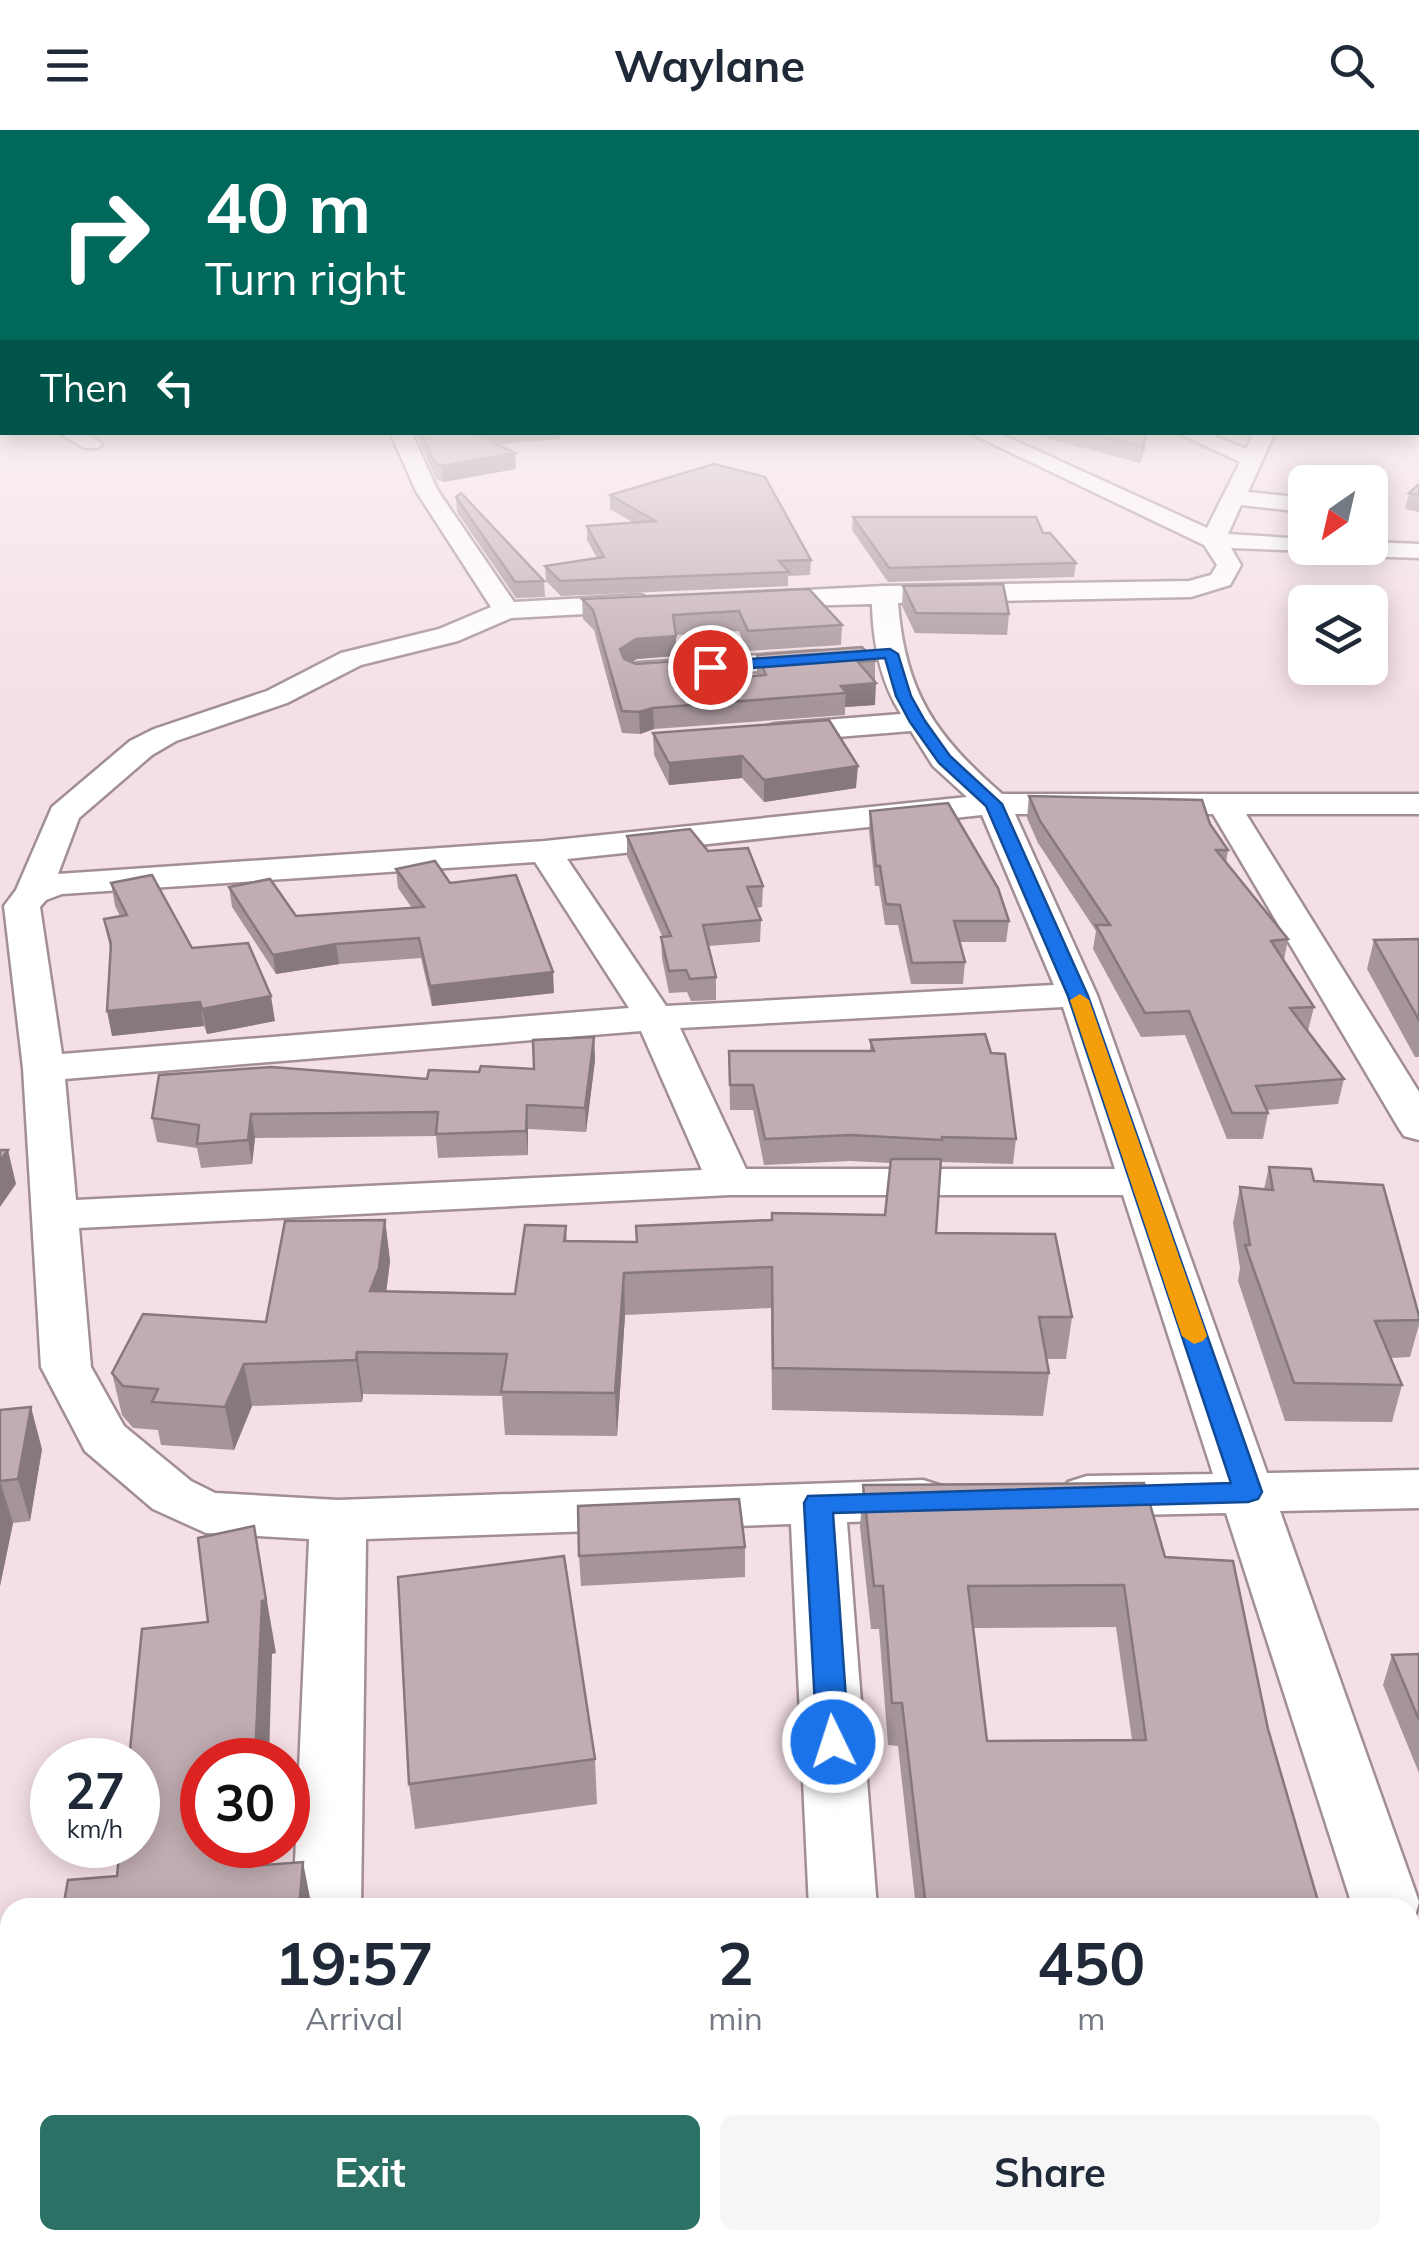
<!DOCTYPE html>
<style>
body{margin:0;font-family:Mulish,sans-serif;background:#f6f6f7;color:#1f2937;height:100vh;display:flex;flex-direction:column;font-size:38px;white-space:nowrap}
*{box-sizing:border-box;margin:0}
p{font-size:32px;color:#747a83}
.icon{flex:none;width:55px;height:55px;fill:none;stroke:currentColor;stroke-width:2;stroke-linecap:round;stroke-linejoin:round}
.map{position:relative;flex:1;overflow:hidden}
.side{position:absolute;left:0px;top:1768px;width:1420px;height:352px;display:flex;flex-direction:column;background:#fff;border-radius:30px 30px 0 0;box-shadow:0 5px 25px #0003}
.side>*{flex:none}
.top-card{position:absolute;left:0px;top:0px;width:1420px;height:305px;box-shadow:0 5px 25px #0003;background:#00695c;color:#fff;overflow:hidden}
.needle{width:65px;rotate:214deg}
.buttons{position:absolute;left:1288px;top:335px;display:grid;gap:20px}
.buttons a{display:grid;place-items:center;width:100px;height:100px;border-radius:15px;background:#fff;box-shadow:0 5px 25px #0003;font-size:50px}
.speed{position:absolute;left:30px;top:1608px;display:flex;gap:20px;font-size:50px;font-weight:700;text-align:center}
.speed>*{display:grid;place-content:center;width:130px;height:130px;border-radius:50%;background:#fff;box-shadow:0 5px 25px #0003;line-height:1}
.speed small{font-size:25px;font-weight:400}
.speed .limit{border:15px solid #d22;background:#fff;color:#111}
.pin{position:absolute;display:grid;place-items:center;width:85px;height:85px;color:#fff;margin:-42px;border:5px solid #fff;border-radius:50%;box-shadow:0 2px 10px #0007}
.me{position:absolute;width:110px;margin:-55px;rotate:356deg;stroke-linejoin:round;filter:drop-shadow(0 0 8px #0008)}
.turn{display:flex;align-items:center;gap:35px;height:210px;padding:0 40px;font-size:45px}
.turn .icon{width:130px;height:130px;stroke-width:2.5}
.turn b{display:block;font-size:70px;line-height:85px}
.then{display:flex;align-items:center;height:95px;padding:0 40px;background:#0003;gap:20px;font-size:38px}
.eta{display:flex;justify-content:space-evenly;align-items:center;height:170px;text-align:center}
.eta b{font-size:60px;font-weight:700;line-height:70px}
.cta{display:flex;gap:20px;margin-top:auto;padding:20px 40px}
.cta a{flex:1;height:115px;border-radius:15px;background:#2b7165;color:#fff;font-size:40px;font-weight:700;line-height:115px;text-align:center}
.cta a+a{background:#f6f6f7;color:#1f2937}
header{display:flex;justify-content:space-between;align-items:center;height:130px;padding:0 40px;background:#fff;font-size:45px;font-weight:700}
.map>svg:first-child{display:block}
</style>
<header><svg class="icon" aria-label="menu" viewBox="0 0 24 24"><path d="M4 6h16M4 12h16M4 18h16"/></svg>Waylane<svg class="icon" aria-label="search" viewBox="0 0 24 24"><circle cx="10" cy="10" r="6"/><path d="M15 15l6 6"/></svg></header>
<div class="map">
<svg width="1419" height="2119" viewBox="0 0 1419 2119">
<rect width="100%" height="100%" fill="#f4dfe5"/>
<g fill="none" stroke-linecap="round" stroke-linejoin="round">
<defs>
<g id="street">
<polygon points="0,275 2,275 2,282 0,281"/>
<rect x="1418" y="282" width="1" height="12"/>
<polygon points="58,302 85,302 102,314 98,318 84,318"/>
<path d="M390 302H411L438 361 514 472 641 465 654 473 641 481 511 488 458 511 361 535 287 573 176 611 152 625 79 688 58 744 545 711 967 667 933 636 911 601 775 612 764 609 760 603 764 597 775 594 901 584C880 551 873 513 872 474L755 477 742 469 746 463 884 456 1189 451 1211 445 1217 435 1204 415 968 302H996L1207 398 1240 332 1176 302H1205L1246 319 1254 302H1275L1248 362 1305 368V382L1241 375 1228 404 1305 409V418H1316L1314 421 1231 418 1241 435 1230 455 1191 467 898 473C905 564 936 606 1002 664H1419V684H1246L1419 962V1010L1404 1006 1398 997 1213 684H1015L1097 865 1267 1343 1419 1340V1378L1280 1381 1419 1772 1411 1799 1410 1778H1353L1226 1383 1087 1386 1068 1380 1060 1366 1068 1352 1087 1346 1213 1344 1123 1065H730L79 1098 91 1237 124 1296 191 1351 215 1363 338 1370 923 1350 942 1356 950 1370 942 1384 923 1390 847 1392 877 1778H809L791 1394 366 1409 361 1778H293L309 1409 206 1403 153 1379 85 1321 41 1237 23 938 4 776 16 760 52 677 130 611 154 599 267 561 341 523 439 499 491 477 416 361ZM982 685 1054 855 666 876 567 729ZM535 732 629 878 62 924 40 777 46 770 62 764ZM1063 877 1115 1039H746L680 898ZM641 901 702 1040 76 1070 65 949Z"/>
<polygon points="1370,412 1419,414 1419,428 1335,425 1323,418 1370,418"/>
<polygon points="819,521 833,529 829,535 638,551 628,548 624,542 628,536 638,533"/>
<polygon points="1410,1813 1419,1816 1419,1905 1410,1902"/>
<polygon points="273,2110 351,2110 352,2119 272,2119"/>
<polygon points="825,2110 903,2110 904,2119 824,2119"/>
</g>
</defs>
<!-- street casing -->
<use href="#street" stroke="#a28f94" stroke-width="5"/>
<!-- street -->
<use href="#street" fill="#fff" fill-rule="evenodd"/>
</g>
<!-- wall -->
<g fill="#a59498" fill-rule="evenodd">
<polygon points="415,302 560,302 560,309 496,314 516,339 443,352 436,349"/>
<polygon points="1023,302 1147,302 1145,318 1140,333"/>
<polygon points="1409,363 1419,365 1419,382 1405,379"/>
<polygon points="610,365 811,430 810,445 788,446 788,456 561,466 546,451 545,436 597,428 587,410 587,396 634,393 610,379"/>
<polygon points="456,367 544,451 545,467 516,468 457,382"/>
<polygon points="853,387 1043,403 1076,433 1074,447 888,452 852,400"/>
<polygon points="903,456 1009,484 1007,505 915,503 902,476"/>
<polygon points="809,459 842,495 841,515 747,521 739,501 676,505 676,526 637,529 632,532 681,551 757,546 757,525 875,531 875,575 845,577 845,585 654,599 640,604 622,603 594,500 583,489 582,469"/>
<polygon points="653,603 856,658 764,672 742,648 669,655 654,625"/>
<polygon points="1029,666 1210,694 1228,720 1226,733 1288,809 1284,830 1314,877 1308,901 1344,949 1338,974 1267,980 1268,983 1263,1009 1227,1009 1185,905 1141,907 1093,819 1096,801 1038,713 1027,688"/>
<polygon points="870,681 1009,791 1006,812 960,812 965,832 963,854 911,854 898,795 885,795 879,756 875,756 869,701"/>
<polygon points="627,706 708,721 763,756 762,777 756,778 761,790 760,812 708,816 716,847 716,870 691,871 687,862 669,863 662,828 661,807 662,806 627,726"/>
<polygon points="396,739 450,753 554,863 432,876 421,828 339,834 276,844 232,777 229,757 296,786 412,778 398,758"/>
<polygon points="111,753 192,818 275,891 207,904 204,896 112,906 110,818 104,789 120,786 115,776"/>
<polygon points="1419,809 1419,927 1415,927 1367,839 1374,810"/>
<polygon points="594,907 595,930 586,1002 528,999 528,1025 438,1028 436,1006 255,1008 252,1034 201,1038 197,1018 157,1012 152,988 479,942 534,939"/>
<polygon points="870,910 1016,1009 1013,1034 941,1032 936,1103 1072,1187 1066,1229 1046,1229 1049,1243 1043,1286 772,1280 771,1178 625,1185 617,1306 505,1305 502,1266 363,1264 362,1272 252,1276 234,1320 161,1315 158,1300 133,1298 122,1285 112,1243 266,1192 385,1090 390,1131 386,1162 515,1164 566,1096 567,1111 637,1112 885,1085 890,1033 850,1031 764,1035 753,980 730,980 729,921 870,921"/>
<polygon points="1269,1037 1314,1051 1419,1186 1419,1195 1410,1227 1391,1228 1402,1255 1392,1292 1285,1291 1238,1151 1240,1138 1233,1093 1240,1057 1264,1059"/>
<polygon points="0,1280 42,1319 30,1391 13,1393 0,1456"/>
<path d="M863 1355 1165 1427 1268 1599 1320 1778H916L898 1616 888 1615 879 1499H871L860 1397ZM1116 1497 1132 1610 987 1611 973 1498Z"/>
<polygon points="745,1417 745,1447 581,1456 579,1426"/>
<polygon points="1419,1524 1419,1643 1383,1555 1392,1525"/>
<polygon points="595,1629 597,1674 415,1699 409,1654"/>
<polygon points="10,2040 10,2089 3,2073"/>
<polygon points="19,2110 212,2110 103,2119 23,2119"/>
</g>
<!-- shaded-wall -->
<g fill="#86787c">
<polygon points="468,302 560,302 560,309 469,316"/>
<polygon points="1147,302 1145,318 1140,333 1142,317"/>
<polygon points="515,323 516,339 443,352 442,336"/>
<polygon points="676,506 676,526 637,529 621,540 620,519 636,509"/>
<polygon points="876,553 875,575 845,577 846,563 841,556"/>
<polygon points="653,578 654,599 640,604 639,582"/>
<polygon points="742,626 742,648 669,655 669,633"/>
<polygon points="858,636 856,658 764,672 764,650"/>
<polygon points="336,814 339,834 276,844 273,825"/>
<polygon points="553,842 554,863 432,876 430,856"/>
<polygon points="271,866 275,891 207,904 202,879"/>
<polygon points="200,872 204,896 112,906 107,881"/>
<polygon points="594,907 595,930 586,1002 585,978"/>
<polygon points="527,975 528,999 528,1025 526,1001"/>
<polygon points="251,984 255,1008 252,1034 248,1010"/>
<polygon points="8,1020 16,1054 0,1077 0,1031"/>
<polygon points="385,1090 390,1131 384,1180 370,1161"/>
<polygon points="624,1143 625,1185 617,1306 615,1263"/>
<polygon points="357,1222 363,1264 362,1272 356,1230"/>
<polygon points="244,1234 252,1276 234,1320 225,1277"/>
<polygon points="31,1277 42,1319 30,1391 18,1349"/>
<polygon points="0,1351 13,1393 0,1456"/>
<polygon points="254,1396 276,1523 272,1524 269,1630 255,1630"/>
<polygon points="252,1715 266,1715 264,1778 251,1736"/>
<polygon points="303,1732 312,1778 299,1778"/>
</g>
<!-- building -->
<g fill="#c0acb1" stroke="#86787c" stroke-width="2.5" fill-rule="evenodd">
<polygon points="421,302 472,302 515,323 442,336 435,333"/>
<polygon points="1084,302 1147,302 1142,317"/>
<polygon points="714,334 765,347 811,430 779,431 789,442 560,451 545,436 604,427 587,396 655,391 610,365"/>
<polygon points="1419,354 1419,365 1409,363"/>
<polygon points="461,363 544,451 515,452 456,367"/>
<polygon points="853,387 1036,387 1043,403 1050,403 1076,433 889,438"/>
<polygon points="1003,454 1009,484 916,483 903,456"/>
<polygon points="809,459 842,495 748,501 739,481 673,485 676,506 636,509 620,519 624,529 636,534 679,531 681,551 766,545 757,525 862,517 875,531 858,532 876,553 841,556 846,563 653,578 639,582 622,581 593,480 582,469"/>
<polygon points="829,590 858,636 764,650 742,626 669,633 653,603"/>
<polygon points="1029,666 1202,670 1210,694 1228,720 1216,720 1288,809 1271,811 1314,877 1290,878 1344,949 1256,956 1268,983 1232,983 1189,881 1145,883 1096,795 1110,795 1040,691"/>
<polygon points="948,673 998,758 1009,791 954,791 965,832 912,833 900,775 886,774 880,736 876,736 870,681"/>
<polygon points="690,699 708,721 748,718 763,756 747,757 761,790 703,795 716,847 690,849 686,840 669,841 661,807 671,806 627,706"/>
<polygon points="435,731 450,753 516,745 553,842 430,856 419,808 336,814 273,825 229,757 270,749 296,786 424,777 396,739"/>
<polygon points="152,745 192,818 248,813 271,866 202,879 200,872 107,881 111,814 104,789 127,785 111,753"/>
<polygon points="1419,809 1419,890 1374,810"/>
<polygon points="985,904 991,923 1005,924 1016,1009 942,1007 942,1010 851,1005 765,1009 753,955 730,955 729,921 874,921 870,910"/>
<polygon points="594,907 585,978 527,975 526,1001 436,1004 438,982 251,984 248,1010 197,1014 199,995 152,988 159,945 271,937 427,949 429,940 479,942 481,936 534,939 533,910"/>
<polygon points="0,1020 8,1020 0,1031"/>
<polygon points="891,1029 941,1029 936,1103 1055,1104 1072,1187 1039,1187 1049,1243 773,1238 772,1137 624,1143 615,1263 501,1262 507,1224 357,1222 356,1230 244,1234 225,1277 152,1272 158,1259 123,1256 112,1243 143,1184 266,1192 285,1091 385,1090 379,1138 370,1161 515,1164 525,1095 566,1096 564,1111 637,1112 636,1096 772,1090 772,1083 885,1085"/>
<polygon points="1269,1037 1311,1039 1314,1051 1383,1055 1419,1186 1419,1190 1375,1191 1402,1255 1294,1253 1245,1115 1250,1115 1240,1057 1273,1060"/>
<polygon points="31,1277 18,1349 0,1351 0,1280"/>
<path d="M1144 1353 1165 1427 1233 1431 1268 1599 1320 1778H926L902 1573H892L883 1456H874L863 1355ZM1124 1455 1146 1610 987 1611 968 1456Z"/>
<polygon points="739,1369 745,1417 579,1426 578,1376"/>
<polygon points="254,1396 266,1470 262,1471 255,1630 202,1630 202,1715 252,1715 251,1736 303,1732 299,1778 63,1778 68,1750 117,1746 120,1715 138,1715 138,1630 129,1630 142,1499 208,1492 198,1408"/>
<polygon points="564,1426 595,1629 409,1654 398,1447"/>
<polygon points="1419,1524 1419,1590 1392,1525"/>
<polygon points="10,2040 10,2073 3,2073"/>
<polygon points="196,2110 212,2110 215,2119 177,2119"/>
</g>
<!-- sky -->
<linearGradient id="sky" x2="0" y2="1"><stop stop-color="#a7aad2"/><stop offset="0.48" stop-color="#faf1f3"/><stop offset="1" stop-color="#faf1f3" stop-opacity="0"/></linearGradient>
<rect width="1419" height="572" fill="url(#sky)"/>
<!-- route -->
<polygon fill="#1a73e8" stroke="#114b97" stroke-width="2.5" points="890,519 898,524 911,566 925,591 950,626 1002,674 1088,866 1262,1362 1258,1369 1248,1372 833,1383 849,1612 844,1621 833,1625 822,1621 817,1612 804,1373 808,1366 1231,1353 1068,866 986,676 939,633 910,592 896,566 885,528 710,541 703,537 710,532"/>
<!-- slow -->
<polygon fill="#f59e0b" points="1080,864 1089,870 1207,1206 1203,1211 1194,1214 1182,1206 1070,870"/>
</svg>
<div class="buttons">
<a><svg class="needle" viewBox="-14 -14 28 28"><path d="M0-13l5 13h-10z" fill="#e53935"/><path d="M0 13l5-13h-10z" fill="#747a83"/></svg></a>
<a><svg class="icon" aria-label="layers" viewBox="0 0 24 24"><path d="M12 4l9 5-9 5-9-5zM3 14l9 5 9-5"/></svg></a>
</div>
<div class="speed"><div>27<small>km/h</small></div><div class="limit">30</div></div>
<div class="pin" style="left:710px;top:537px;background:#d93025"><svg class="icon" aria-label="arrive" viewBox="0 0 24 24"><path d="M6 21V4h12l-3 4 3 4H6"/></svg></div>
<svg class="me" style="left:833px;top:1612px" viewBox="-20 -20 40 40"><circle r="17" fill="#1a73e8" stroke="#fff" stroke-width="3"/><path d="M0-11L8 9 0 5-8 9z" fill="#fff"/></svg>
<div class="top-card">
<div class="turn"><svg class="icon" aria-label="right" viewBox="0 0 24 24"><path d="M7 20v-9h11M14 6l5 5-5 5"/></svg><div><b>40 m</b>Turn right</div></div>
<div class="then">Then<svg class="icon" aria-label="left" viewBox="0 0 24 24"><path d="M17 20v-9H6M10 6l-5 5 5 5"/></svg></div>
</div>
<section class="side">
<div class="eta">
<div><b>19:57</b><p>Arrival</p></div>
<div><b>2</b><p>min</p></div>
<div><b>450</b><p>m</p></div>
</div>
<div class="cta"><a>Exit</a><a>Share</a></div>
</section>
</div>
